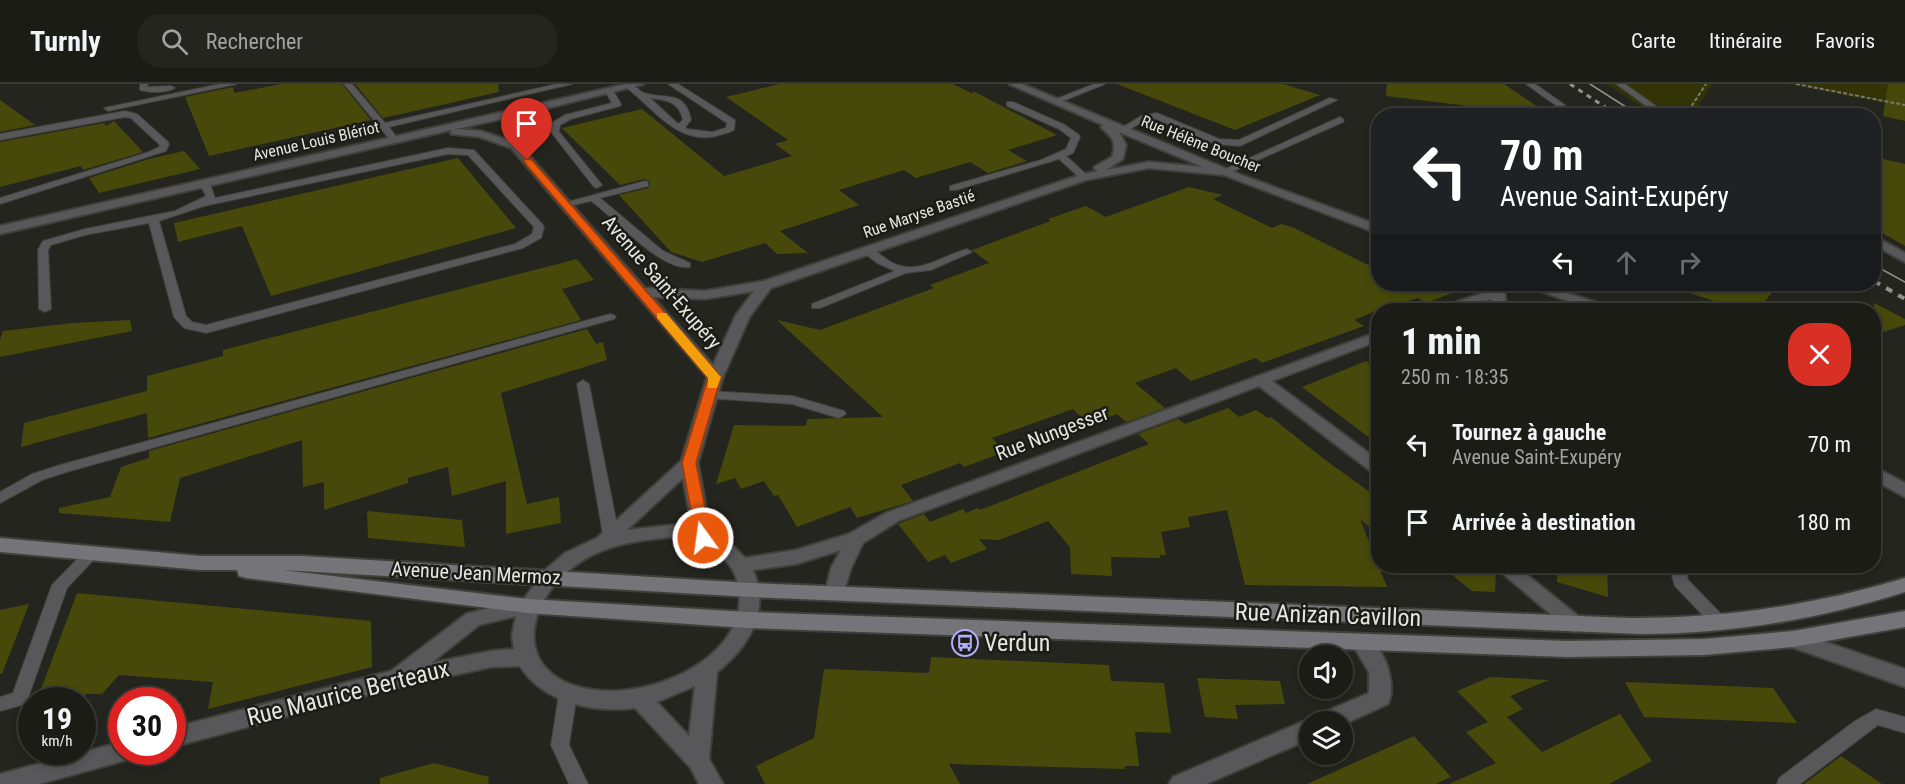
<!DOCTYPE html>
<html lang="fr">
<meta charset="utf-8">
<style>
body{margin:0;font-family:"Roboto Condensed",sans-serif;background:#252520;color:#f1f3f6;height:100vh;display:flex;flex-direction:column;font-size:22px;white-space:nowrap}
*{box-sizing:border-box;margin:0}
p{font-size:20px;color:#a0a1a1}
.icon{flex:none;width:33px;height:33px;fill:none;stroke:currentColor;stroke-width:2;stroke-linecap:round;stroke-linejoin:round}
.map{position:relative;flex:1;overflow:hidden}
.drawer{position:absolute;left:1371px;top:219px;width:510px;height:270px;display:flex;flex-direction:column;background:#1c1c17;border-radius:24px;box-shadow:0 3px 9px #0003,0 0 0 2px #3a3a36}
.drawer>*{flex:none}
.hud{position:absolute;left:1371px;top:24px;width:510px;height:183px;border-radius:24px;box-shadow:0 3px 9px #0003,0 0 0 2px #3a3a36;background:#202124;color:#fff;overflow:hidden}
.tools{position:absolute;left:1299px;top:561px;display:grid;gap:12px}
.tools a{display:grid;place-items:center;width:54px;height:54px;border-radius:50%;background:#1c1c17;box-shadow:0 3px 9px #0003,0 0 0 2px #3a3a36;font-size:30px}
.speed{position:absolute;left:18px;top:603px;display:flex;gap:12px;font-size:30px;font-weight:700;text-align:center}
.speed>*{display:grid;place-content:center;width:78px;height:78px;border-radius:50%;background:#1c1c17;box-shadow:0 3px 9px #0003,0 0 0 2px #3a3a36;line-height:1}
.speed small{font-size:15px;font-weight:400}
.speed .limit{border:9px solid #d22;background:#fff;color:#111}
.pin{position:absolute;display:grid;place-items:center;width:51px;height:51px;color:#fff;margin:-62px -26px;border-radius:50% 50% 50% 0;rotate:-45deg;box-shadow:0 0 6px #0007}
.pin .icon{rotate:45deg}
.me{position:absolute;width:66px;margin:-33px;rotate:346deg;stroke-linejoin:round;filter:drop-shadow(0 0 4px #0008)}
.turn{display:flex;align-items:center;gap:21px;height:126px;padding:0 30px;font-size:27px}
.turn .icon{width:78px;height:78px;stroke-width:2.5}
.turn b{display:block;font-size:42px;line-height:51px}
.lanes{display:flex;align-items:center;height:57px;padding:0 30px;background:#0003;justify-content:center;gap:30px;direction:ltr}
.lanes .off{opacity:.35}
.round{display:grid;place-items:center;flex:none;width:63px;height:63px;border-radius:24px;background:#252520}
.headline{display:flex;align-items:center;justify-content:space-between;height:102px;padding:0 30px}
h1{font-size:36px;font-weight:800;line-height:45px}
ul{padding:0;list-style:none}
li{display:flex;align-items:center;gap:18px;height:78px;padding:0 30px}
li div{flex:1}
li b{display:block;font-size:22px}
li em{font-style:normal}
header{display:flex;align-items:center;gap:36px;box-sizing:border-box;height:84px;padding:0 30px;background:#1c1c17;border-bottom:2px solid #3a3a36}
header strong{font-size:28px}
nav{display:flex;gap:33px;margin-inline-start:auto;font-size:21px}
.search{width:420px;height:54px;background:#252520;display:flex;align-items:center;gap:15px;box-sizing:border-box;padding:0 21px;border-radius:24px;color:#a0a1a1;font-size:22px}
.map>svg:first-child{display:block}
</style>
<header>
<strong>Turnly</strong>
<div class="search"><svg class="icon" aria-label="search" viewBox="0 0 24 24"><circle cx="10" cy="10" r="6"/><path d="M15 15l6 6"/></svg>Rechercher</div>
<nav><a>Carte</a><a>Itinéraire</a><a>Favoris</a></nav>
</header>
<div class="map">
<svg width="1905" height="700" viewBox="0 0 1905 700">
<rect width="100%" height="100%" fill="#25251f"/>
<!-- green -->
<g fill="#333406">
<polygon points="1607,0 1712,0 1692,32 1654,31"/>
<polygon points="1790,0 1905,0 1905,23"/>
</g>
<!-- building -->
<g fill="#47490a">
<polygon points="281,0 342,0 371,36 209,72 185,13 233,3 234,9"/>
<polygon points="355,0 498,0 499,8 383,34"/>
<polygon points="780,0 953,0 973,10 973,7 1057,51 1008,66 1027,77 988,89 970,78 916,94 904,86 839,106 859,121 780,147 808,169 777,170 765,159 702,178 671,168 619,111 649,104 650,97 644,95 620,101 562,44 642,25 724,92 792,72 775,60 788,56 726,13"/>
<polygon points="1117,0 1283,0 1320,11 1235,46"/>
<polygon points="1387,0 1504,0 1551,32 1386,12"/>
<polygon points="1888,0 1905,0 1905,37 1883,32"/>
<polygon points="0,16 35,41 0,48"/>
<polygon points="114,37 143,68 83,86 81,82 0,103 0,58 104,39 106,42"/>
<polygon points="184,67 200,85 99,109 89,94 149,75"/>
<polygon points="1874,73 1905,80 1905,162 1874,144"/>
<polygon points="458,74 516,144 271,212 242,142 178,158 174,139"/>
<polygon points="1189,103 1223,111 1213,115 1272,144 1281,140 1292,143 1378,186 1378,200 1473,201 1426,219 1418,214 1378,226 1354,236 1364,242 1262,279 1256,274 1191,297 1176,284 1135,299 1165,324 1126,338 1117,330 1089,341 1073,325 992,354 1005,368 964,383 960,379 901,401 913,417 857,434 850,423 797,443 778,411 774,412 764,397 741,405 735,394 716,400 734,341 806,342 807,335 883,333 777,236 820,246 934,204 930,201 989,179 972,166 1051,137 1048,135 1086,122 1106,133"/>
<polygon points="577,175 594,196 562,205 581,236 148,354 147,329 21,363 24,339 147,307 147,292 223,272 223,266"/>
<polygon points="1672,200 1750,200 1773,207 1758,226 1741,226 1672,203"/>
<polygon points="1874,219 1905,235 1905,241 1874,251"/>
<polygon points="130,236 132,247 0,273 0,256 3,247 73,239"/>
<polygon points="587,245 596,260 603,258 607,276 501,309 527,420 559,413 561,439 506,450 506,397 452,412 448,383 408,394 408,399 324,426 324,398 303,403 302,356 180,394 170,438 59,429 59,424 110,413 121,383 149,374 149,367"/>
<polygon points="1366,277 1378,286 1378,360 1302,303"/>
<polygon points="1228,324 1239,333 1256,326 1268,334 1271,333 1324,375 1378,414 1378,450 1360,435 1387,503 1245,501 1227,426 1188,433 1190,443 1161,448 1166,471 1160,471 1160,474 1111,473 1112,492 1071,490 1070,463 1048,437 999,456 979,455 987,465 951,479 945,471 928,478 898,440 924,430 930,438 963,425 966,429 978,424 980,426 1149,360 1138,350 1178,335 1185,340"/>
<polygon points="367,427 462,436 465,463 368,454"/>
<polygon points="1441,482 1492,482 1496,487 1495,508 1472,507"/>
<polygon points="1557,482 1607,482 1608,513 1557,498"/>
<polygon points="77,509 371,537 372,583 208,625 213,598 119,591 102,610 86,610 80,616 37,616"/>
<polygon points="29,520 2,590 0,590 0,526"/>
<polygon points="931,573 1109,581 1111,597 1164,599 1171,649 1135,648 1139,682 1125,682 1125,685 949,680 960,700 765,700 756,682 814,654 824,585 929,589"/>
<polygon points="1490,593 1549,596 1510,612 1523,625 1507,633 1542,668 1620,630 1652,677 1609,700 1449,700 1496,679 1466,648 1488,638 1457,607"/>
<polygon points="1197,594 1280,597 1285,620 1235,621 1238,635 1205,633"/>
<polygon points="1625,598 1773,604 1797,639 1644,633"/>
<polygon points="1414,652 1451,693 1436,700 1307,700"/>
<polygon points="1841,672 1882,700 1804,700"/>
<polygon points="434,679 489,693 488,700 380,700 380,694"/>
</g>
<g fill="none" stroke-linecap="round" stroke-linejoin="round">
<defs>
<g id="service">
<path d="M140 0H148L147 3 171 2 175 4C167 9 150 9 140 6Z"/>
<polygon points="220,0 237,0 108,27 104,24"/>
<polygon points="344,0 352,0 385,39 557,0 572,0 389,43 398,55 394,58 391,57"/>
<path d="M627 0C636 0 637 6 644 9 666 16 685 5 691 36L685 43 687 45 712 48 726 44 727 39 668 0H678L735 36 734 46C729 49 723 50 716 52 678 61 654 25 627 4ZM650 14C666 16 679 17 683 36L678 40 677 39Z"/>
<polygon points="1094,0 1105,0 1058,19 1051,17"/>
<polygon points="1526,0 1535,0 1565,21 1558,23"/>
<polygon points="1616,0 1625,0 1670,32 1660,32"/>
<polygon points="606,5 612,5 621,20 620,22 571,35 560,41 559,48 602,101 597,104 594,103 551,48 553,38 565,31 612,19 605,7"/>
<polygon points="1330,14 1337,16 1240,62 1215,60 1156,35 1146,36 1125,48 1118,46 1141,32 1157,29 1219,55 1239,56"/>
<polygon points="1007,18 1013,18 1065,41 1079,51 1080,53 1073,69 1066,72 1087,91 1087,95 1081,95 1059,75 956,106 950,106 950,102 1041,76 1066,65 1071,54 1059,45 1007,22"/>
<polygon points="125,27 137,30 168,58 169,60 166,67 0,120 0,114 149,68 159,63 160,61 131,34 125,33 0,56 0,50"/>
<polygon points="1340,33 1344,36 1343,38 1227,90 1219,88"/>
<path d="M448 64 474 66 543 141 544 143 541 154 523 164 206 249 184 244 174 233 149 139 85 151 51 161 48 166 51 225 45 228 39 225 38 166 43 157 85 145 175 127 206 112 200 100 205 97 210 100 215 114ZM448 70 468 71 534 143 532 150 515 160 206 241 192 238 186 232 159 137 204 122Z"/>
<path d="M645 97 648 98V102L600 114 663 167 690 179V183C661 188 614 133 591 117L565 123 560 120Z"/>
<path d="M867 163C877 166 885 176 895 180 919 191 944 171 967 165L972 168 931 186 906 189 820 224H812V220L895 187 877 179 863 168 862 166Z"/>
<polygon points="610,230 614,231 616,233 614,235 70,387 42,396 0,419 0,408 32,390 60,381"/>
<polygon points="583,296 589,300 619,451 616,455 606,455 603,451 577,300"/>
<polygon points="709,307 793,312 844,327 846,330 839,334 792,320 704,314 703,311 704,308"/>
<polygon points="92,463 97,465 100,469 67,504 26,620 0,627 0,613 13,609 52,501 87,465"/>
<polygon points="1669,482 1685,482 1688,496 1724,533 1726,537 1724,541 1718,543 1712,541 1675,502"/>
<polygon points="568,603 574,605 577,610 569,661 588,700 569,700 551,661 559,610 562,605"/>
<polygon points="1876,625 1905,633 1905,649 1878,641 1800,700 1777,700 1779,694 1855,637"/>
</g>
<g id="minor">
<path d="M626 0H644L544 25 528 38 521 62 645 204 705 207 764 197 1080 91 1098 87 1094 84 1096 82 1112 73C1117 56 1112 54 1101 43L1103 41 1009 0H1022L1244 92 1378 141V149L1374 148 1224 91 1149 84 1086 96 771 204 750 232 723 293 698 379 711 450 730 459 745 474 796 466 849 450 886 429 1378 248V257L1272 297 1378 376V389L1372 388 1259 302 898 437 863 459 851 484 842 514 835 516 828 514 825 509 831 484 841 466 796 480 753 486C771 526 749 563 717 588L709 675 723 700H699L690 683 635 624C594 629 543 619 520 582L491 583 394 604 172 663V644L391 587 466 530 524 515 545 486 565 469 597 454 681 377 707 293 511 64 480 53 451 50V46L0 150V142ZM528 29 518 37 511 57 481 47 456 45ZM1119 48 1203 83 1149 78 1106 86 1123 75 1126 61ZM754 207 736 231 713 281 653 213 705 215ZM683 394 692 444 672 441 627 446ZM672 453C700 459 731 468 738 500 753 572 654 614 595 606 510 595 522 517 580 478 608 460 640 456 672 453ZM516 532 512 552 514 565 491 567 431 579 479 541ZM695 602 689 652 657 618Z"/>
<polygon points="1874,152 1905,169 1905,178 1874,161"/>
<polygon points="1521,200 1540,200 1610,223 1612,226 1593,226"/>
<polygon points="1498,204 1505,208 1506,226 1492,226 1491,215 1459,226 1440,226 1442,223"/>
<polygon points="1874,383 1905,399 1905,413 1874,396"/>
<polygon points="1494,482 1516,482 1582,535 1585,540 1582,545 1575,548 1568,545"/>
<polygon points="1793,547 1905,585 1905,603 1786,561 1783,555 1786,549"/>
<path d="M1361 550C1383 557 1398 600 1388 620L1342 641V638H1310V655L1206 700H1169L1173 693 1302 638 1310 636 1315 637 1318 631 1369 609V588L1351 558 1354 552Z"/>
<polygon points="122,658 122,668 133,668 130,675 39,700 0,700 0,690"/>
</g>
<path id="secondary" d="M0 454 201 472H303L751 499 1628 534C1721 535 1815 521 1905 494V508C1820 535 1730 550 1641 550L751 513 282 486 528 515 747 528 1567 557 1704 555 1793 547 1905 527V543L1793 563 1704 571 1567 573 747 544 528 529 246 494 239 492 237 486H201L0 468Z"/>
</defs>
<!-- service casing -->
<use href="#service" stroke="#40403a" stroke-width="2"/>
<!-- minor casing -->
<use href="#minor" stroke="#40403a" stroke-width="4"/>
<!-- secondary casing -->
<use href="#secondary" stroke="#40403a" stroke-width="4"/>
<!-- path -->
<g stroke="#777772" stroke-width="2" stroke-dasharray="4 2" stroke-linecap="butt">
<polyline points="1796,0 1905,21"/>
<polyline points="1685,32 1706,0"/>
</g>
<!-- service -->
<use href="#service" fill="#58585b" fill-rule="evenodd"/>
<!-- minor -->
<use href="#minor" fill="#58585b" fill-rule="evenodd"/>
<!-- secondary -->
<use href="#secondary" fill="#747479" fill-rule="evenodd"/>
<!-- tram -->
<g stroke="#91928d" stroke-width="1.5">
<polyline points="1590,0 1640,32"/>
<polyline points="1874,181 1905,198"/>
</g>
<!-- rail-far1 -->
<polyline stroke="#91928d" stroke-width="3" stroke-dasharray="5 5" stroke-linecap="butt" points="1570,0 1619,32"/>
<!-- rail -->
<polyline stroke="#91928d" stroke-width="4" stroke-dasharray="7 7" stroke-linecap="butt" points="1874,197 1905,215"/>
</g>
<!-- route -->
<polygon fill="#ea580c" stroke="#983908" stroke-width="1.5" points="524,75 531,75 721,293 696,379 711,454 709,457 703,459 696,454 682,379 708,294 524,78"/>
<!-- slow -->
<polygon fill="#f59e0b" points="657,229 666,229 719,291 721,293 717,304 708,304 708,294 657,234"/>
<!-- icons -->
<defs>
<symbol id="bus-ring" viewBox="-11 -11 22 22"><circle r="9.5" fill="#1b1c16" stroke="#b0aefa" stroke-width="1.5"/><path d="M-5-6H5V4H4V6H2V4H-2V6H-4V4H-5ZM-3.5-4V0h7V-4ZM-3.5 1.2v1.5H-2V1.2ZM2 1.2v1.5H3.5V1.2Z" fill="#b0aefa"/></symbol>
</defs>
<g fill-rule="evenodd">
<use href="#bus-ring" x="950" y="544" width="30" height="30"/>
</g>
<g text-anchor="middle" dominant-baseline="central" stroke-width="5" stroke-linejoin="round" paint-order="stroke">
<!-- far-street labels -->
<g font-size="16" fill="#e5e6e2" stroke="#1b1c16">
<text transform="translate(316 57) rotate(-13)">Avenue Louis Blériot</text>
<text transform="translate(1201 60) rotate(22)">Rue Hélène Boucher</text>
<text transform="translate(919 130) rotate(-19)">Rue Maryse Bastié</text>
</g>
<!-- street labels -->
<g font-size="20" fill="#e5e6e2" stroke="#1b1c16">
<text transform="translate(662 198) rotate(49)">Avenue Saint-Exupéry</text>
<text transform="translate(1052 349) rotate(-21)">Rue Nungesser</text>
<text transform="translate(476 489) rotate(3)">Avenue Jean Mermoz</text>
</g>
<!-- near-street labels -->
<g font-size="24" fill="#e5e6e2" stroke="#1b1c16">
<text transform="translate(1328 531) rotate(2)">Rue Anizan Cavillon</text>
<text transform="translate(348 609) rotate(-14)">Rue Maurice Berteaux</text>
</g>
<!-- near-poi labels -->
<g font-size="24" fill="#e5e6e2" stroke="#1b1c16" text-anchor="start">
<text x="984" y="559">Verdun</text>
</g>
</g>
</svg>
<div class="tools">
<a><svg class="icon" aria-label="sound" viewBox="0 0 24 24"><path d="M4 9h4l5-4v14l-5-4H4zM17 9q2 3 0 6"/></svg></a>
<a><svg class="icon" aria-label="layers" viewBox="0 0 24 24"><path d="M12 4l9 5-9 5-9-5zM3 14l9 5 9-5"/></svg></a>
</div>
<div class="speed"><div>19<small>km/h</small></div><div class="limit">30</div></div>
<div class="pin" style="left:527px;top:76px;background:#d93025"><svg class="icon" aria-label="arrive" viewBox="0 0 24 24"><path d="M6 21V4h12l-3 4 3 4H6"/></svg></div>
<svg class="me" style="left:703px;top:454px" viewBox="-20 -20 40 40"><circle r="17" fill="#ea580c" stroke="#fff" stroke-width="3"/><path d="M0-11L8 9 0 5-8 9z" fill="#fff"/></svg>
<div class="hud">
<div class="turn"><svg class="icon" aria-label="left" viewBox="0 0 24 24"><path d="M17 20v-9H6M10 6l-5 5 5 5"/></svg><div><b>70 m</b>Avenue Saint-Exupéry</div></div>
<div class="lanes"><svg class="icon" aria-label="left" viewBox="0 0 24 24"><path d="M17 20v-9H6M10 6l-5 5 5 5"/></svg><svg class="icon off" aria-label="ahead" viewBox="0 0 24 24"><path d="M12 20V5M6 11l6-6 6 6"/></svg><svg class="icon off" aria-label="right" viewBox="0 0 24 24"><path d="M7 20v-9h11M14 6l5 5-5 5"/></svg></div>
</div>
<section class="drawer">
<div class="headline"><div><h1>1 min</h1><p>250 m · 18:35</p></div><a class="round" style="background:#d93025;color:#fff"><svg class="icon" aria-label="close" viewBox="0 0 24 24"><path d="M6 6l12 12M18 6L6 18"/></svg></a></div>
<ul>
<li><svg class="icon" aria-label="left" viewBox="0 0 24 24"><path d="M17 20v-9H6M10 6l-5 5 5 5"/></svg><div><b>Tournez à gauche</b><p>Avenue Saint-Exupéry</p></div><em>70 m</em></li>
<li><svg class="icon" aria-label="arrive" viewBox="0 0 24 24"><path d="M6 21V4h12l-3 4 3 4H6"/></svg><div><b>Arrivée à destination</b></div><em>180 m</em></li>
</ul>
</section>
</div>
